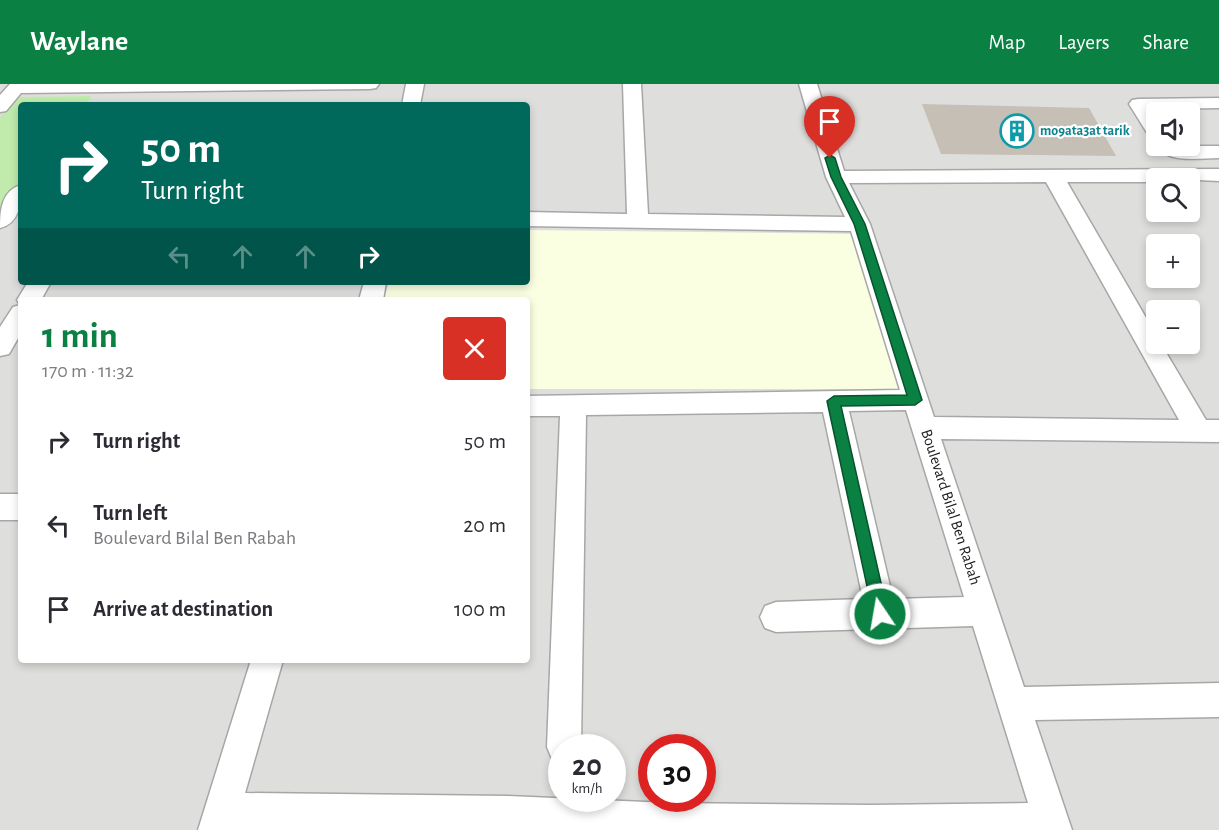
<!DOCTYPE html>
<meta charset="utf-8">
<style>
body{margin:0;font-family:"Alegreya Sans",sans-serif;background:#f2f2f3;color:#2b2b33;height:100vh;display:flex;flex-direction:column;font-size:22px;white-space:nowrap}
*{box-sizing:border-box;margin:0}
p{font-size:20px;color:#7c7c81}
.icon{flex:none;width:33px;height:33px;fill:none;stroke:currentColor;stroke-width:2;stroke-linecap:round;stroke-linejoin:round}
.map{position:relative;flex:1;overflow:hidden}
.side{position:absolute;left:18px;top:213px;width:512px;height:366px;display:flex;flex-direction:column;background:#fff;border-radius:6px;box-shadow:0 3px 9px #0003}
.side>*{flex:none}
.top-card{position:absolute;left:18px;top:18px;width:512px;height:183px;border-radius:6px;box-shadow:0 3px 9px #0003;background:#00695c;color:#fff;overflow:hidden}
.controls{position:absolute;left:1146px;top:18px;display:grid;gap:12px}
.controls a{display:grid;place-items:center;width:54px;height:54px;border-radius:6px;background:#fff;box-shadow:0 3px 9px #0003;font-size:30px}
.speed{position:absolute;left:548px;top:650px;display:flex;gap:12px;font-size:30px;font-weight:700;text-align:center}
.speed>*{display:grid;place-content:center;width:78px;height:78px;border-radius:50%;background:#fff;box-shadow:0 3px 9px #0003;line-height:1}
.speed small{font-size:15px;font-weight:400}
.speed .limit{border:9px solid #d22;background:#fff;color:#111}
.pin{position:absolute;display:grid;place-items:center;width:51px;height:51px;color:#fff;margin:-62px -26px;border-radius:50% 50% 50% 0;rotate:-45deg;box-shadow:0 0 6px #0007}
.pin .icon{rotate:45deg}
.me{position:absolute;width:66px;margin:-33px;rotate:348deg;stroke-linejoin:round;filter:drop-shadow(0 0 4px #0008)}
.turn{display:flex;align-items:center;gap:21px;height:126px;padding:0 24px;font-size:27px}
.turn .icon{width:78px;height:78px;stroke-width:2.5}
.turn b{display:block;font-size:42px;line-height:51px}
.lanes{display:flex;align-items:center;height:57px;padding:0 24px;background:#0003;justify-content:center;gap:30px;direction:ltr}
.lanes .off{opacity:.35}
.round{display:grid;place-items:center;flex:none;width:63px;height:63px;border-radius:6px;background:#f2f2f3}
.headline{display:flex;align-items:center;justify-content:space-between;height:102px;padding:0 24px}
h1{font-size:36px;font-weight:700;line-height:45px;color:#0b8043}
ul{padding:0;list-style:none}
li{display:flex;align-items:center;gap:18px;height:84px;padding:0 24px}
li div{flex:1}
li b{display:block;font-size:22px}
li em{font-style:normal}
header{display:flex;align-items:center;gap:36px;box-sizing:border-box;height:84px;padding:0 30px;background:#0b8043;color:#fff}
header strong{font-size:28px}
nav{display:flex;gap:33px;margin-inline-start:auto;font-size:21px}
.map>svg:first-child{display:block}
</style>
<header>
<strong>Waylane</strong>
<nav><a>Map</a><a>Layers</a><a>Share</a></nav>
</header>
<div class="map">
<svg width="1219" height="746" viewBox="0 0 1219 746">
<rect width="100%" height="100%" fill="#f1efe7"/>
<!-- residential -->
<path fill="#dededd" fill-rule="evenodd" d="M0 0H1219V746H0ZM21 21H526V198H21ZM1156 28H1190V62H1156ZM1156 94H1190V128H1156ZM1156 160H1190V194H1156ZM21 216H526V576H21ZM1156 226H1190V260H1156ZM561 663H612V714H561ZM651 663H702V714H651Z"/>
<!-- education -->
<polygon fill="#faffe2" points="527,146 857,150 900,305 527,305 526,216 384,216 389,198 526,198"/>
<!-- grass -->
<polygon fill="#c0ebad" points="92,12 85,21 21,21 21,106 0,135 0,33 17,13"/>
<!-- building -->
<polygon fill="#c6bfb6" points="922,20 1089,24 1116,72 941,70"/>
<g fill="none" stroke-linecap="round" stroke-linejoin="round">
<defs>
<g id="minor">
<polygon points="10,0 379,0 376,4 370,5 21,9 6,27 0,28 0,11"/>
<polygon points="406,0 424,0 420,21 402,21"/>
<path d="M623 0H641L648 130 845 133 826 93 799 0H817L844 87 1219 85V97L1156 94V98H1067L1156 251V260H1161L1206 336H1219V358L941 355 1024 603 1219 599V633L1035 636 1072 746H198L251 576H283L245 709 508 712 669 719 871 721 1028 719 973 542 776 548 765 544 760 533 765 522 776 518 863 515 823 328 586 331 581 663H561V679L552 675 547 663 560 332H526V312L900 306 851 147 526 142V128L627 130ZM1046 98 1179 336 934 333 870 140 849 99ZM906 326 964 513 893 515 849 327Z"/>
<polygon points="1219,14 1219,24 1151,25 1156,34 1156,54 1149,52 1129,20 1132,16 1138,15"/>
<path d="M1156 62H1219V74C1199 74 1169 80 1156 62Z"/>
<path d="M21 101C21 119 20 139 0 144 0 127 1 107 21 101Z"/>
<polygon points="28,198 51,198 41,216 21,216 21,249 9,270 0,272 0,243 13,223 20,221 17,216"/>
<polygon points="364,198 386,198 383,216 359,216"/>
<rect x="0" y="410" width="21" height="26"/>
</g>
</defs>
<!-- minor casing -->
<use href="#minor" stroke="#a7a7a7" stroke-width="3"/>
<!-- minor -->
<use href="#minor" fill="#fff" fill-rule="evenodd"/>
</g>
<!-- route -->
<polygon fill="#0b8043" stroke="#07532c" stroke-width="1.5" points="830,71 835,74 841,93 865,140 922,316 915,321 841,322 888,530 886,535 880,538 875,535 873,530 827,317 834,312 907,311 854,140 831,93 825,74"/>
<!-- icons -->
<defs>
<symbol id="building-ring" viewBox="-11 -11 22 22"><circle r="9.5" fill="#fff" stroke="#0f9aa8" stroke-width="1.5"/><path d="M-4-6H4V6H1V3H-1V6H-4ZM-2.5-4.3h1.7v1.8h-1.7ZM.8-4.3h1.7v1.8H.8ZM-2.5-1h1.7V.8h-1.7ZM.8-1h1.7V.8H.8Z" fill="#0f9aa8"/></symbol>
</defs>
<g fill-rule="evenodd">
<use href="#building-ring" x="998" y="28" width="38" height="38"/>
</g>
<g text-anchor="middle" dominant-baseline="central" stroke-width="4.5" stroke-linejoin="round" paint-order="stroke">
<!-- far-culture labels -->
<g font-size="14" font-weight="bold" fill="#0d838f" stroke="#fff" text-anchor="start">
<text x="1040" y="47">mo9ata3at tarik</text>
</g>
<!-- street labels -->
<g font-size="16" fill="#202020" stroke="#fff">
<text transform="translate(951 423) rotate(72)">Boulevard Bilal Ben Rabah</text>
</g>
</g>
</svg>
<div class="controls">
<a><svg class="icon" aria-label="sound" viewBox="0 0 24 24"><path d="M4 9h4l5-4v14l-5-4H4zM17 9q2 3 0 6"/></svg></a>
<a><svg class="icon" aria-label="search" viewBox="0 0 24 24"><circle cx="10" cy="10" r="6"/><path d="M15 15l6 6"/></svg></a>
<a>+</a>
<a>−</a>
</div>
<div class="speed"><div>20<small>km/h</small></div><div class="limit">30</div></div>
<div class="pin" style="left:830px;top:74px;background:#d93025"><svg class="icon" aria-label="arrive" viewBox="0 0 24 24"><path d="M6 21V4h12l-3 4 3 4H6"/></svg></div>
<svg class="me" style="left:880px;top:530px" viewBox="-20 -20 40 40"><circle r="17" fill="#0b8043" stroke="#fff" stroke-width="3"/><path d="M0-11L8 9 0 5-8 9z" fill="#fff"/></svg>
<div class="top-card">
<div class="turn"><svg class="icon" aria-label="right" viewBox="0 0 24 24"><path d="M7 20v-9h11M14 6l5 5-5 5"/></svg><div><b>50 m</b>Turn right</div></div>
<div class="lanes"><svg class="icon off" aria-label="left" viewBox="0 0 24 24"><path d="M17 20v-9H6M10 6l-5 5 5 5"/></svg><svg class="icon off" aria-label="ahead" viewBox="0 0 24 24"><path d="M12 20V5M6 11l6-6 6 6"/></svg><svg class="icon off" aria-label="ahead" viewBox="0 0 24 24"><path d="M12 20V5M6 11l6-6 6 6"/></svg><svg class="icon" aria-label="right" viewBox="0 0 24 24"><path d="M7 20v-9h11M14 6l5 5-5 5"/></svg></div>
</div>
<section class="side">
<div class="headline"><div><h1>1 min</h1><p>170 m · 11:32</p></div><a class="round" style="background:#d93025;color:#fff"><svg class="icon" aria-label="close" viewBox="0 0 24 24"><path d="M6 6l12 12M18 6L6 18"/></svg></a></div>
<ul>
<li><svg class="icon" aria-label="right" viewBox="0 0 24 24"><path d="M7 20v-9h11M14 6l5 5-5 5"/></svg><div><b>Turn right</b></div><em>50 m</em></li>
<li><svg class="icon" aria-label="left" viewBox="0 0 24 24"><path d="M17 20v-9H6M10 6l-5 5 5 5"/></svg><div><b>Turn left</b><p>Boulevard Bilal Ben Rabah</p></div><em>20 m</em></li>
<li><svg class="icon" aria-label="arrive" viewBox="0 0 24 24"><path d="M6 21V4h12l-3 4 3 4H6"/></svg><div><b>Arrive at destination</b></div><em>100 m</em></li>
</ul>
</section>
</div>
